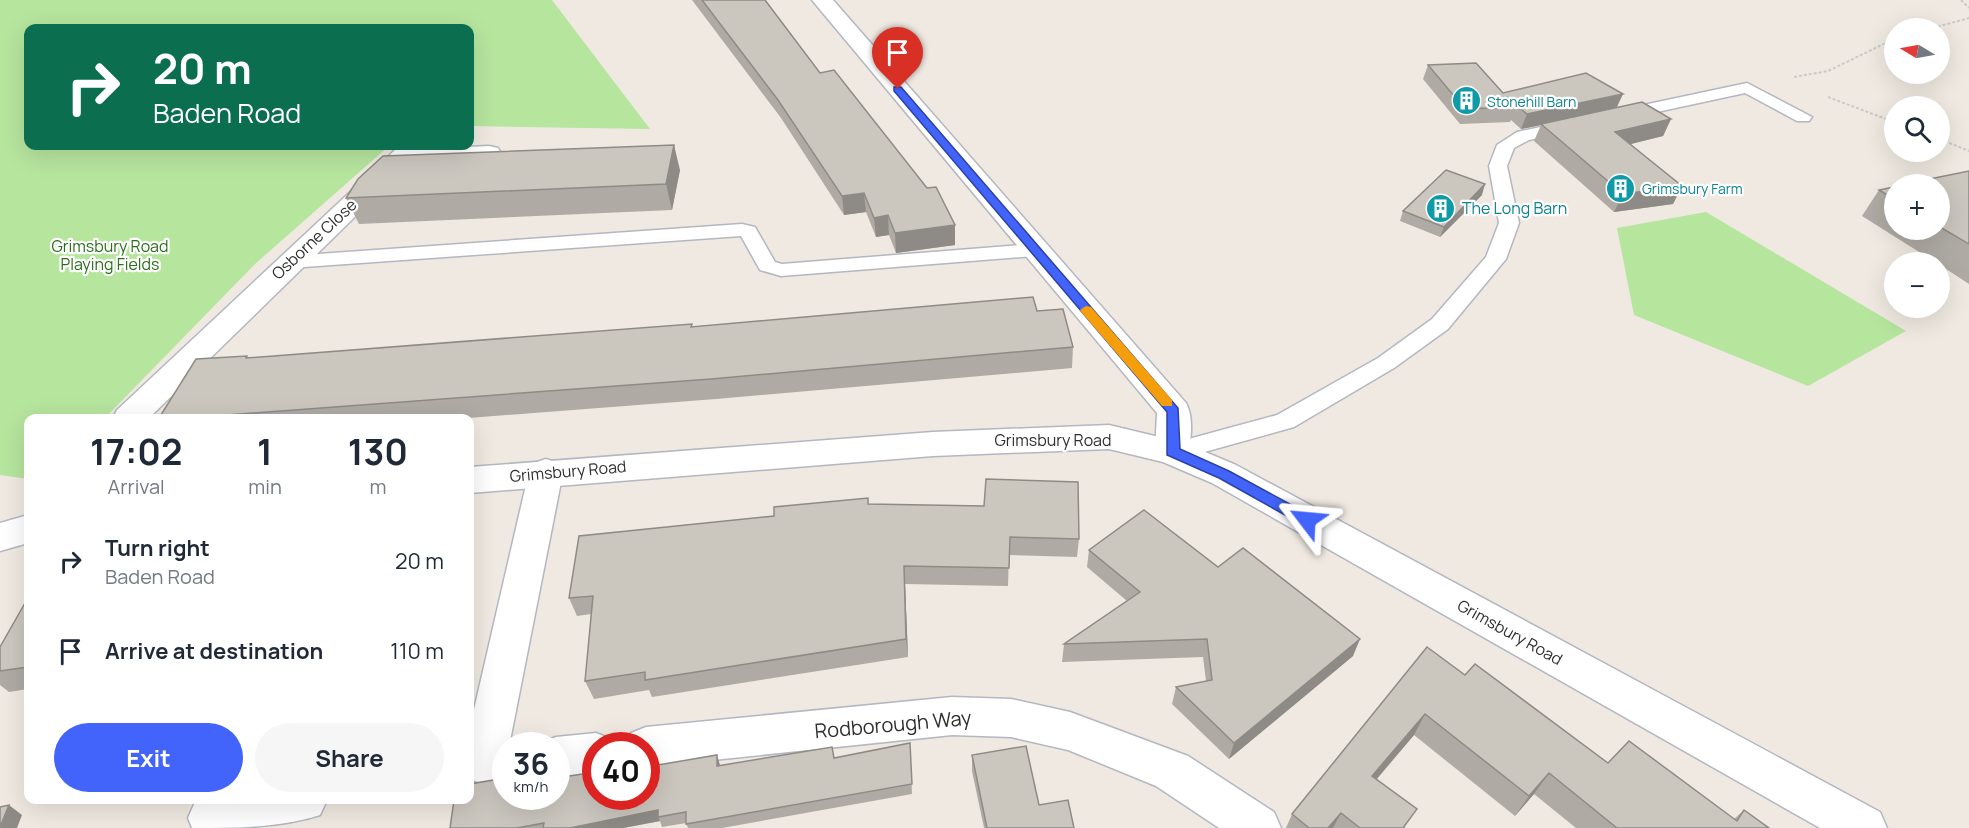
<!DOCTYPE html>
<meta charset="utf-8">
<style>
body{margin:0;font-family:Manrope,sans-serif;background:#f6f6f7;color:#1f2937;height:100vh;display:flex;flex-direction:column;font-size:22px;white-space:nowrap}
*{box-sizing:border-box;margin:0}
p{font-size:20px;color:#747a83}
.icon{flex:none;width:33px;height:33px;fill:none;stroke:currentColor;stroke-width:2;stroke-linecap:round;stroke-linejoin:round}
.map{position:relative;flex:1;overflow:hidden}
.details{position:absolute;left:24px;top:414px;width:450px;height:390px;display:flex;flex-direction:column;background:#fff;border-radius:12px;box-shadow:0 6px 24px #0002}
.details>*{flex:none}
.guide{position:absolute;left:24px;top:24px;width:450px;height:126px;border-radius:12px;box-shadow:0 6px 24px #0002;background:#0b6e4f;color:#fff;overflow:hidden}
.needle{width:39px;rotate:280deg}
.buttons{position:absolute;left:1884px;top:18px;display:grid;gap:12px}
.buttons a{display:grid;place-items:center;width:66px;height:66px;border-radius:50%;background:#fff;box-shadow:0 6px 24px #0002;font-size:30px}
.speed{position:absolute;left:492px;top:732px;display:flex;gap:12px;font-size:30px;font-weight:700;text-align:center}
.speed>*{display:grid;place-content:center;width:78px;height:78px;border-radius:50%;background:#fff;box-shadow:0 6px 24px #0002;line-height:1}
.speed small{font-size:15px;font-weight:400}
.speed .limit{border:9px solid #d22;background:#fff;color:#111}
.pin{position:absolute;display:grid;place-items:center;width:51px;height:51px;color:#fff;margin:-62px -26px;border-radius:50% 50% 50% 0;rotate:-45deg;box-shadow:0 0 6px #0007}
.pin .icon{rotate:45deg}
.me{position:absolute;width:66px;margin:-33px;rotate:299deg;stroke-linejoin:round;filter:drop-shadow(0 0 4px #0008)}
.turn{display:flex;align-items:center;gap:21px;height:126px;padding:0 30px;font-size:27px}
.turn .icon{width:78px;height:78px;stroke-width:2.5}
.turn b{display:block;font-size:42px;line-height:51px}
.eta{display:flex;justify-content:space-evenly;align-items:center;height:102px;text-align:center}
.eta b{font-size:36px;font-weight:700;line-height:42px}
.action{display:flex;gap:12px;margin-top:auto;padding:12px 30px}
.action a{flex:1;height:69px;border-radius:36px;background:#4264fb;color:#fff;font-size:24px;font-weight:700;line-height:69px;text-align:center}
.action a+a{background:#f6f6f7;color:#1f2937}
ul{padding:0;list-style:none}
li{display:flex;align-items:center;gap:18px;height:90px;padding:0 30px}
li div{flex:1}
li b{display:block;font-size:22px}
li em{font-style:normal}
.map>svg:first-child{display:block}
</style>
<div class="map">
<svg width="1969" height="828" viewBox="0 0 1969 828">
<rect width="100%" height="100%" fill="#efe9e1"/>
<!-- green -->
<g fill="#b6e59e">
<polygon points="0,0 552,0 650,129 470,126 470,28 28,28 28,146 389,146 255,264 105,418 28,418 28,479 0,475"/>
<polygon points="1706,212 1906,331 1808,386 1634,315 1617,228"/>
</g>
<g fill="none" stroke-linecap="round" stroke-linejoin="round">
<defs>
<g id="lane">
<polygon points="1747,83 1812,117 1809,121 1797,121 1745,93 1620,120 1611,115 1620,110"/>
<polygon points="1569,121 1578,126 1575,130 1529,140 1514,148 1507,166 1519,223 1506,259 1448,329 1394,368 1294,427 1172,461 1163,458 1160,452 1163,446 1277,415 1378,358 1432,319 1486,257 1499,223 1489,166 1497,145 1517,132"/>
<polygon points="742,224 755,227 775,262 782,264 1034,244 1041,246 1044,250 1041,254 1034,256 781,276 760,270 741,236 290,268 283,266 280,262 283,258 290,256"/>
</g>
<g id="street">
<path d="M812 0H833L1186 403C1194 417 1192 446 1184 461L1172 464 1160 461 1155 452 1157 413Z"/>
<polygon points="489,146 498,148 501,153 498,158 411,162 149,418 113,418 117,410 395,150"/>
<polygon points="546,459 558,463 563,472 509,746 506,746 505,764 499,778 483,784 470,779 470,727 529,472 534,463"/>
<polygon points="952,697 1011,699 1070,712 1188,756 1274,812 1281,828 1219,828 1156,786 1068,750 1011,737 952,735 646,767 646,746 625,746 631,733 646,727"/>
<polygon points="596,733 611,739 614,746 596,746 596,773 556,777 556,746 539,746 541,743 556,737"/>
<path d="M202 800H327L320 815C279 828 236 828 192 828L188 818 195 802Z"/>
</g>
<g id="secondary">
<polygon points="1109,425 1184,443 1236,465 1880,812 1887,828 1820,828 1212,483 1163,462 1109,449 933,456 470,493 470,467 933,432"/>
<polygon points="28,515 28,543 0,551 0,523"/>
</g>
</defs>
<!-- lane casing -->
<use href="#lane" stroke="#b4b7c1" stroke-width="3"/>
<!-- street casing -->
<use href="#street" stroke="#b4b7c1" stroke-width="3"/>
<!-- secondary casing -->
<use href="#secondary" stroke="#b4b7c1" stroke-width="3"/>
<!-- path -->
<g stroke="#c9c9c9" stroke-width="2" stroke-dasharray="3 2" stroke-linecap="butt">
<polyline points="1961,0 1969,8"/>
<polyline points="1933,28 1969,18"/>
<polyline points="1794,77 1828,71 1894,39"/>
<polyline points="1828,97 1894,122"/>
<polyline points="1940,139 1969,151"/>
</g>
<!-- lane -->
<use href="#lane" fill="#fff" fill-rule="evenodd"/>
<!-- street -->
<use href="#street" fill="#fff" fill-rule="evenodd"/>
<!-- secondary -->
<use href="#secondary" fill="#fff" fill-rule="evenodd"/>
</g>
<!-- wall -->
<g fill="#afaba4">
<polygon points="692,0 765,0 820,73 955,245 896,253 889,235 876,237 866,212 844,215 781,118"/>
<polygon points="1428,65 1503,93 1617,108 1671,119 1663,136 1630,144 1682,186 1673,204 1614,212 1534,141 1541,125 1521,129 1511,120 1510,122 1460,124 1423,79"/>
<polygon points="680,170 672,210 359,224 346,198"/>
<polygon points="1969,171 1969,284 1940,265 1940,262 1935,262 1862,216 1879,190 1894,187 1894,230 1940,230 1940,184"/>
<polygon points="1482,195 1440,237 1400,221 1403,211"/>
<polygon points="1037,311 1073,347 1072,368 716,399 468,418 159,418 249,358 692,327"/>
<polygon points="868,504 1079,539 1077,557 1009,555 1008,586 905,584 908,657 652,697 649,690 594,699 585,681 591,614 577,616 569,598 774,516"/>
<polygon points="1089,550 1218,567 1353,656 1229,759 1172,704 1176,687 1206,681 1203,657 1062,662 1064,644 1127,601 1087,567"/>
<polygon points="28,602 28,689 9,692 0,685 0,647"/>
<polygon points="1465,675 1608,763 1734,819 1744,810 1769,828 1576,828 1534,794 1515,816 1414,735 1377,779 1405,828 1286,828 1292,814"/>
<polygon points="910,743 912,794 722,828 688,828 686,823 662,827 660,821 623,828 450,828 506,796 596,796 720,766 834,758"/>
<polygon points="972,755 1039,805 1074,828 984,828 972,771"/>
</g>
<!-- shaded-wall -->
<g fill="#8e8b86">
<polygon points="1623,94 1616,109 1541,124 1541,125 1521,129 1527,114"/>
<polygon points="1671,119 1663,136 1607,150 1615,132"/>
<polygon points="674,145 680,170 672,210 666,184"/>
<polygon points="1485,184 1482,195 1440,237 1444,227"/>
<polygon points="1682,186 1673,204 1614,212 1623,194"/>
<polygon points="864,193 866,212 844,215 842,196"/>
<polygon points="888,215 889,235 876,237 874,218"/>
<polygon points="955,225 955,245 896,253 895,233"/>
<polygon points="904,566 905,584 908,657 906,639"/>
<polygon points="1360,639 1353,656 1229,759 1234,743"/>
<polygon points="1425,714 1414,735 1362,796 1372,776"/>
<polygon points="717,755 720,765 717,766"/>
<polygon points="1549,773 1534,794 1515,816 1529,796"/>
<polygon points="9,805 22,815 17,828 0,828"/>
<polygon points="658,810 658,817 660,821 623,828 570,828"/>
<polygon points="1341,813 1333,828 1328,828"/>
</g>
<!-- building -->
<g fill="#cbc7bf" stroke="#8e8b86" stroke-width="1.5">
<polygon points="702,0 765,0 820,73 834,70 927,188 936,187 955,225 895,233 888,215 874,218 864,193 842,196 778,100"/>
<polygon points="1476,63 1503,93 1586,73 1623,94 1527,114 1507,97 1515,107 1465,109 1428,65"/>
<polygon points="1642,102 1671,119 1615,132 1682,186 1623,194 1541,124"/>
<polygon points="674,145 666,184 346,198 358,179 383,156"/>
<polygon points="1446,170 1485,184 1444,227 1403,211"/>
<polygon points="1969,171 1969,244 1940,227 1940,184 1905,184"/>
<polygon points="1894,187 1894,199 1879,190"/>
<polygon points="1033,297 1037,311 1063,309 1073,347 711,379 187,418 159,418 196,359 247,356 246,358 692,324 691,327"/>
<polygon points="986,479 1078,482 1079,539 1010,537 1009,568 904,566 906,639 645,680 645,672 585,681 593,596 569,598 579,536 774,516 774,507 868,498 868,504 984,506"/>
<polygon points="1144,510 1218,567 1243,548 1360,639 1234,743 1176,687 1212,680 1207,639 1064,644 1140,592 1089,550"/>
<polygon points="28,602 28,667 0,671 0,647 25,603"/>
<polygon points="1427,647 1465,675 1475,664 1608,763 1629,741 1737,821 1744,810 1769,828 1617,828 1549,773 1529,796 1425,714 1372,776 1417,809 1403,828 1360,828 1341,813 1328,828 1309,828 1292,814"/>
<polygon points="910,743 912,784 686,824 686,812 658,817 658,810 570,828 543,828 544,823 517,828 450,828 454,800 470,800 470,784 506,778 506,796 556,796 556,778 596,772 596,796 646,796 646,767 717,755 717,766 832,747 834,758"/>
<polygon points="1026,746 1039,805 1068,800 1074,828 987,828 972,755"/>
<polygon points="9,805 0,827 0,807"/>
</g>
<!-- route -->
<polygon fill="#4264fb" stroke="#2b41a3" stroke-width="1.5" points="894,87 901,87 1178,408 1180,449 1229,471 1312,516 1314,520 1312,524 1301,524 1219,478 1167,455 1167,412 894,91"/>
<!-- slow -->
<polygon fill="#f59e0b" points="1086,306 1091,307 1172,400 1172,406 1162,406 1082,313 1080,310"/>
<!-- icons -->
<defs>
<symbol id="building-disc" viewBox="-11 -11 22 22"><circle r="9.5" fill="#0f9aa8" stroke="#fff"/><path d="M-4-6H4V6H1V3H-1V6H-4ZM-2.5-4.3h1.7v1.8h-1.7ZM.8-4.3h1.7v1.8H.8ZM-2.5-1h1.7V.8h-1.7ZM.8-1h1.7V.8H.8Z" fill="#fff"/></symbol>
</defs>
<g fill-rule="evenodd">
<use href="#building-disc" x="1450" y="84" width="33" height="33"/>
<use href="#building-disc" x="1604" y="172" width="33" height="33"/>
<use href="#building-disc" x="1424" y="192" width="33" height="33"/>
</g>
<g text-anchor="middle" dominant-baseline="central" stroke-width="4.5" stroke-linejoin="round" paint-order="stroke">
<!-- far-culture labels -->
<g font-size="14" fill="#0d838f" stroke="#fff" text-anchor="start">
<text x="1487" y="101">Stonehill Barn</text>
<text x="1642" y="188">Grimsbury Farm</text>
</g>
<!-- culture labels -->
<g font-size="16" fill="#0d838f" stroke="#fff" text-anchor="start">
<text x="1462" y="208">The Long Barn</text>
</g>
<!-- street labels -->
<g font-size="16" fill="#2e2e2e" stroke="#fff">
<text transform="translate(314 239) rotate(-43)">Osborne Close</text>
<text x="1053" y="440">Grimsbury Road</text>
<text transform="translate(568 471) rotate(-5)">Grimsbury Road</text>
<text transform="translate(1510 632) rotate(29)">Grimsbury Road</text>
</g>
<!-- park labels -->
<g font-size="16" fill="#2c6e1b" stroke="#fff">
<text x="110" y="246">Grimsbury Road<tspan x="110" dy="18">Playing Fields</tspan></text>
</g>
<!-- near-street labels -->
<g font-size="20" fill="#2e2e2e" stroke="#fff">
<text transform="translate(893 724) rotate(-5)">Rodborough Way</text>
</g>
</g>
</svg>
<div class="buttons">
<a><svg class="needle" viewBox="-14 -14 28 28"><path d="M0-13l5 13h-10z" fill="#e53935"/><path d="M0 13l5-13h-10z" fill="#747a83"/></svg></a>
<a><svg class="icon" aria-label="search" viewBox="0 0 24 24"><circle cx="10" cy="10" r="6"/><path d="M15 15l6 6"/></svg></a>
<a>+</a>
<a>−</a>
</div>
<div class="speed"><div>36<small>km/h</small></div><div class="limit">40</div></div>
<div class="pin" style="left:898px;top:89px;background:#d93025"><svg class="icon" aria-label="arrive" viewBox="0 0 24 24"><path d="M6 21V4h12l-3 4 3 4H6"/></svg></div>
<svg class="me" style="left:1307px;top:520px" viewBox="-20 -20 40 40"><path d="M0-17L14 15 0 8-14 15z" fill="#4264fb" stroke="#fff" stroke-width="4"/></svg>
<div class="guide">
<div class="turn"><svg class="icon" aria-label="right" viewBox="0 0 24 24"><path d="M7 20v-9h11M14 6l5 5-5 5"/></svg><div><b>20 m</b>Baden Road</div></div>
</div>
<section class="details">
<div class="eta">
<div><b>17:02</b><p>Arrival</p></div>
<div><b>1</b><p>min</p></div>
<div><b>130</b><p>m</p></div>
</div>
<ul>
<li><svg class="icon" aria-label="right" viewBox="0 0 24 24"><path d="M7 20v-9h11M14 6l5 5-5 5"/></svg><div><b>Turn right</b><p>Baden Road</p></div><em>20 m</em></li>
<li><svg class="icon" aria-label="arrive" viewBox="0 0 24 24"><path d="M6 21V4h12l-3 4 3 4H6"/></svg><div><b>Arrive at destination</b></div><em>110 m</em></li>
</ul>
<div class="action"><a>Exit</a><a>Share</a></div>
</section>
</div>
